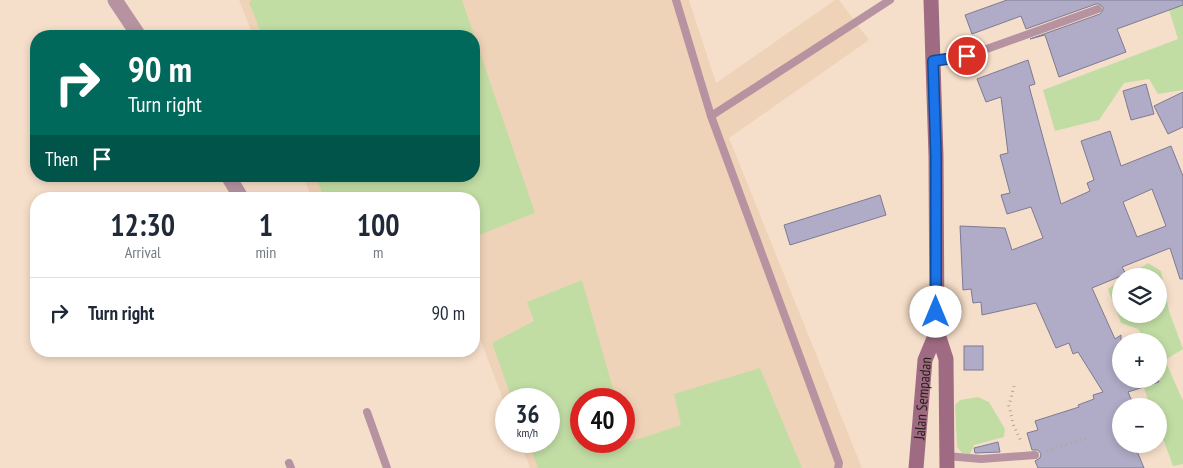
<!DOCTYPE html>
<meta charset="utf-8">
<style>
body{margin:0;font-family:"PT Sans Narrow",sans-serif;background:#f6f6f7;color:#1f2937;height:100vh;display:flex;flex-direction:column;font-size:19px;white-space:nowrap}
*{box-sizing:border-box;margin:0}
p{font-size:16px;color:#747a83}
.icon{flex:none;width:28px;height:28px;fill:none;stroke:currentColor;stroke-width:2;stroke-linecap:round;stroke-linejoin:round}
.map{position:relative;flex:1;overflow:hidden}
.drawer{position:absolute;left:30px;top:192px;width:450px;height:165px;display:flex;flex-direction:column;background:#fff;border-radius:20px;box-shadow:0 2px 8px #0003}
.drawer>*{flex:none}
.banner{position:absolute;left:30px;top:30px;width:450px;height:152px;border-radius:20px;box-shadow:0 2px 8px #0003;background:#00695c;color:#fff;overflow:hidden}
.tools{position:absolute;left:1112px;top:268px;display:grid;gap:10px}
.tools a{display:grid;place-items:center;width:55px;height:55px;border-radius:50%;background:#fff;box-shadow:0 2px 8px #0003;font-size:25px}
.speed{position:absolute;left:495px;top:388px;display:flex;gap:10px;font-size:25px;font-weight:700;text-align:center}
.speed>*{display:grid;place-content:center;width:65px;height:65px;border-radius:50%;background:#fff;box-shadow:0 2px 8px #0003;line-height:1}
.speed small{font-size:12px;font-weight:400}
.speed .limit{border:8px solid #d22;background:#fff;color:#111}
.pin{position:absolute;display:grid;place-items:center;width:42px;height:42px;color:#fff;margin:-21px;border:2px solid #fff;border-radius:50%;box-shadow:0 1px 5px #0007}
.me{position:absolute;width:55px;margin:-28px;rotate:0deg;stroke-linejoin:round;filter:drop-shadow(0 0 4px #0008)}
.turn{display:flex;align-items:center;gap:18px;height:105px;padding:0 15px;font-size:22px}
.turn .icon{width:65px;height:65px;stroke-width:2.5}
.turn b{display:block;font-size:35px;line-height:42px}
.then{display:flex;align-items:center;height:48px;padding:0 15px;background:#0003;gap:10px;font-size:19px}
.eta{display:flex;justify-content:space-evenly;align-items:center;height:85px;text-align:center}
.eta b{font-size:30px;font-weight:700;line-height:35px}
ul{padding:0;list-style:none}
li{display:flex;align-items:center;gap:15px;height:70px;padding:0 15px;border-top:1px solid #e0e1e3}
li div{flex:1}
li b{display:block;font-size:19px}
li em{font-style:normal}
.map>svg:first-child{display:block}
</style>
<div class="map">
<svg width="1183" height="468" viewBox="0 0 1183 468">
<rect width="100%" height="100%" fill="#f6dfca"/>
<!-- built -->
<path fill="#efd3b8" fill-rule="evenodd" d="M239 0H689L716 83 835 0H839L869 40 729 138 862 468H530L520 441H549V399H506V407L474 323V199H312L303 176H474V36H253ZM581 399H624V441H581Z"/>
<!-- green -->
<g fill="#c2dda4">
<polygon points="252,0 462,0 535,213 474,237 474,199 324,199 316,176 474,176 474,36 262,36 249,2"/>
<polygon points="1166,0 1183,0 1183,90 1158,94 1149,79 1124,83 1099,120 1055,131 1043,90 1178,39"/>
<polygon points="1148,263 1161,271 1169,311 1183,349 1165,360 1183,401 1183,464 1173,466 1159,428 1159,406 1150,406 1141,379 1159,379 1159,341 1146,341 1138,329 1121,323 1108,289 1121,280 1121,314 1159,314 1159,276 1128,276"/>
<polygon points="582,280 616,399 581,399 581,441 624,441 624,425 629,442 681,425 674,394 760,368 802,468 538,468 528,441 549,441 549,399 512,399 492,343 534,321 527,302"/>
<polygon points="978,397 989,402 1005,429 1004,437 974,445 970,454 962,453 957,447 955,405 960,400"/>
</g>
<!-- building -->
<g fill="#b0acc7" stroke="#7d7a93" fill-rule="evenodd">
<polygon points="1007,0 1183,0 1183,5 1117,29 1126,52 1059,77 1045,35 1030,39 1100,14 1103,10 1103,7 1099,4 1096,4 1026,29 1021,16 972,34 965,15"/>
<path d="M1028 60 1035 84 1029 86 1061 204 1090 191 1087 183 1094 180 1081 141 1110 131 1121 166 1171 146 1183 176V279H1180L1170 248 1122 267 1126 274 1092 288 1115 339 1121 335V379H1158L1159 382 1128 392 1134 406H1121V444H1134L1144 468H1038L1035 461 1040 458 1041 454 1038 450H1032L1027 433 1038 430 1035 421 1079 407 1078 405 1094 399 1093 395 1103 392 1078 352 1073 354 1069 343 1056 348 1036 303 982 315 981 302 973 303 971 289 963 290 960 226 1005 228 1012 250 1043 238 1031 207 1007 214 1001 195 1010 193 1000 155 1008 153 1001 97 986 102 977 79ZM1152 189 1166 226 1137 237 1123 202Z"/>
<polygon points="1146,84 1154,114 1131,120 1123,91"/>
<polygon points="1183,92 1183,127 1168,134 1154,106"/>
<polygon points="880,195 886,215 790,245 784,225"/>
<rect x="964" y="346" width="19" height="24"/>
<polygon points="998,442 1000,452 975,453 974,448"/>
</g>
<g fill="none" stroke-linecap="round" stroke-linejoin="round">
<!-- path -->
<g stroke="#b6a493" stroke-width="3" stroke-dasharray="1 4" stroke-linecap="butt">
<polyline points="1014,386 1009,406 1014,427 1022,443"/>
<polyline points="1047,451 1090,437"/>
</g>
<!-- lane -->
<g stroke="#b793a2" stroke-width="8">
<polyline points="676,0 711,116 839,463 838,468"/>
<polyline points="933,61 967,56 1098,9"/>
<polyline points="711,116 890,0"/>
<polyline points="367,412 387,468"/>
<polyline points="947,456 981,459 1035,455"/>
<polyline points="289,463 291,468"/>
</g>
<!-- street -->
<g stroke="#b793a2" stroke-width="15">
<polyline points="115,0 139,36"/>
<polyline points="228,176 242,199"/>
</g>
<!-- secondary -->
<g stroke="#9f6b83" stroke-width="15">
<polyline points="931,0 936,156 937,331 946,359 947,468"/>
<path id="s1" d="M916 468 925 360 937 331"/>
</g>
</g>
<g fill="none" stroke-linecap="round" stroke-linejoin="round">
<defs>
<polyline id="route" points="936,312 936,156 933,61 967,56"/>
</defs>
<!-- route casing -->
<use href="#route" stroke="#114b97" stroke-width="12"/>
<!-- route -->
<use href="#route" stroke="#1a73e8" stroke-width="9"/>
</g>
<g text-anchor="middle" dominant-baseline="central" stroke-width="4" stroke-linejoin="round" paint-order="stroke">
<!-- street labels -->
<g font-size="15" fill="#282018" stroke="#f6dfca">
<text stroke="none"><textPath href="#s1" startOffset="70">Jalan Sempadan</textPath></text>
</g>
</g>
</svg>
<div class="tools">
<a><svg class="icon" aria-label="layers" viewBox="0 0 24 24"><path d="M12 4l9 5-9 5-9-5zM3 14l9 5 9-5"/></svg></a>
<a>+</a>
<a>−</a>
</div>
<div class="speed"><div>36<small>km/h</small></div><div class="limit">40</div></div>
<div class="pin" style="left:967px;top:56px;background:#d93025"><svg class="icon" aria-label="arrive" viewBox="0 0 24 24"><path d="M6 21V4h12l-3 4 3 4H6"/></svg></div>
<svg class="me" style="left:936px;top:312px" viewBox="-20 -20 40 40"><circle r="19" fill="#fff"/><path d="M0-13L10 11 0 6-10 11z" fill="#1a73e8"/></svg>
<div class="banner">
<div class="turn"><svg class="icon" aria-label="right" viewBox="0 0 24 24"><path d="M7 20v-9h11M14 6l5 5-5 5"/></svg><div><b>90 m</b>Turn right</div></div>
<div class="then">Then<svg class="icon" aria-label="arrive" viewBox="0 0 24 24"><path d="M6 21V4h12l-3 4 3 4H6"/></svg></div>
</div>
<section class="drawer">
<div class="eta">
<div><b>12:30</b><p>Arrival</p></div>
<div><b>1</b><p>min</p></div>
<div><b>100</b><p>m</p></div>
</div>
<ul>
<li><svg class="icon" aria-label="right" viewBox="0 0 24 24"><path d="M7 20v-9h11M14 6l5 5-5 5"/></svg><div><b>Turn right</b></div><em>90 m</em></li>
</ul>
</section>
</div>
